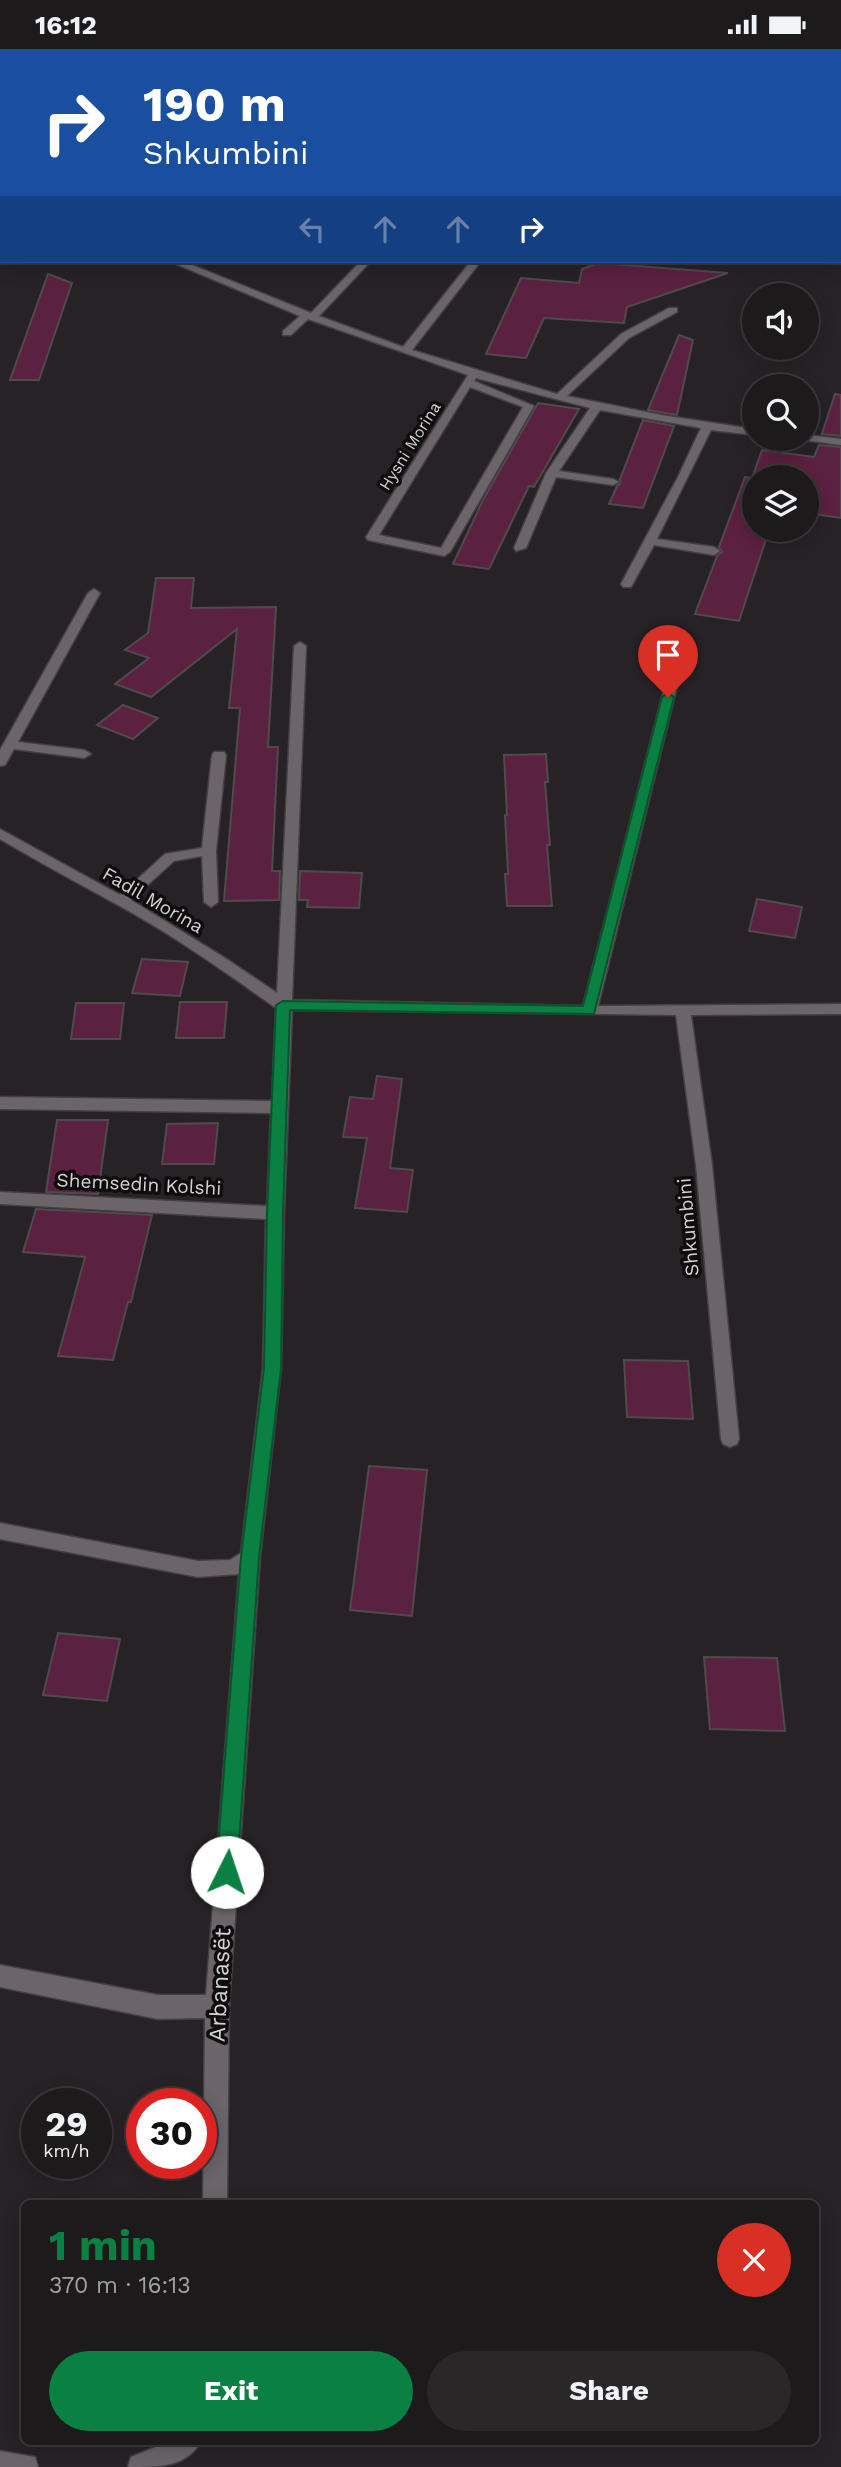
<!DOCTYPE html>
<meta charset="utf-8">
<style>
body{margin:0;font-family:"Work Sans",sans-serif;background:#2a2729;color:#f1f3f6;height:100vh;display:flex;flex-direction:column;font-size:26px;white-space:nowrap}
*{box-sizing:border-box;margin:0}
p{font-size:23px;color:#a0a1a3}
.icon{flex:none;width:38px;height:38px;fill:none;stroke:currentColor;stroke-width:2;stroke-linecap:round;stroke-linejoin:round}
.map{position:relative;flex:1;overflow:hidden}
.panel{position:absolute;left:21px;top:2151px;width:798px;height:245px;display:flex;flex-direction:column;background:#1d1a1c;border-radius:10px;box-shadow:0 4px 18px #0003,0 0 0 2px #3b383b}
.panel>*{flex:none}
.guide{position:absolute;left:0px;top:0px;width:842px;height:214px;box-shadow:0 4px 18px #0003,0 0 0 2px #3b383b;background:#1a4fa0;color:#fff;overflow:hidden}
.buttons{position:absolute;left:742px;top:234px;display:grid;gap:14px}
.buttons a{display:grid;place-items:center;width:77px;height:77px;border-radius:50%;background:#1d1a1c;box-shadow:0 4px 18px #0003,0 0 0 2px #3b383b;font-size:35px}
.speed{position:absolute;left:21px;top:2039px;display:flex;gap:14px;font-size:35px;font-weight:700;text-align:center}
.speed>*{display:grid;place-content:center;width:91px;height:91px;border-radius:50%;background:#1d1a1c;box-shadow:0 4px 18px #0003,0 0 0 2px #3b383b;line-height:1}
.speed small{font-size:18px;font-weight:400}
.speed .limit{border:10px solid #d22;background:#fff;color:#111}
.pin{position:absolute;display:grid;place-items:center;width:60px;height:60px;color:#fff;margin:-72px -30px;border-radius:50% 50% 50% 0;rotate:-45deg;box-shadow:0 0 7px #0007}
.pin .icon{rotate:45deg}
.me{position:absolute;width:77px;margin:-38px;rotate:4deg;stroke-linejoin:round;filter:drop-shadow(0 0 5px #0008)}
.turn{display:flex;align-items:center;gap:24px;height:147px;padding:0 28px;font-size:32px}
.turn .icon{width:91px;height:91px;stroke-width:2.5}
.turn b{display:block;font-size:49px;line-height:60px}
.lanes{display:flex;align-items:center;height:66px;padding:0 28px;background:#0003;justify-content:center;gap:35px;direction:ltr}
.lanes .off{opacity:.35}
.round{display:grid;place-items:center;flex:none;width:74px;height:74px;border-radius:37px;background:#2a2729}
.overview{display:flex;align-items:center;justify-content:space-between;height:119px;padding:0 28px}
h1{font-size:42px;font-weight:700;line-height:52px;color:#0b8043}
.cta{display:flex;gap:14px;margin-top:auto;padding:14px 28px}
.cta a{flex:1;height:80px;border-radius:42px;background:#0b8043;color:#fff;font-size:28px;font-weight:700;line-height:80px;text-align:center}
.cta a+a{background:#2a2729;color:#f1f3f6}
.status{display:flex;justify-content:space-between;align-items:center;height:49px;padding:0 35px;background:#1d1a1c;direction:ltr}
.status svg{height:19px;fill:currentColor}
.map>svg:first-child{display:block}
</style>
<div class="status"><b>16:12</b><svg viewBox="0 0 49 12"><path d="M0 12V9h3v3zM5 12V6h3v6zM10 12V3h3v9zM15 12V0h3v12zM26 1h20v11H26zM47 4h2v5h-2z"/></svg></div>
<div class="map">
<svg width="841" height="2418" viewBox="0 0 841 2418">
<rect width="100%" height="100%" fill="#272226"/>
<!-- building -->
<g fill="#5b2140" stroke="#514a4d" stroke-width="2">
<polygon points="598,214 728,224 627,258 624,274 544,269 526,309 486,305 521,229 579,234 582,220"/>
<polygon points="48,225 72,234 39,331 10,331"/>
<polygon points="679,286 693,291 677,366 648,361"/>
<polygon points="835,345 841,346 841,387 822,385"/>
<polygon points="538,354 579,360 534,438 529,437 489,520 453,515 483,451"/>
<polygon points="643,371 674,377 643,459 609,455 617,437 621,434 620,430"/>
<polygon points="819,396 841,398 841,469 807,464 807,429 754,429 754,481 769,481 739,572 695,565 717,507 722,503 719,498 745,428 752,429 762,401 814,408"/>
<polygon points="156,529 194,529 191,559 276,558 268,698 278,698 272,822 280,822 279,851 224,852 240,659 229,659 237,580 151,648 115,635 149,609 125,601 148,584"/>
<polygon points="123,656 158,669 133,690 97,676"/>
<polygon points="546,705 548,733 545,733 550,796 547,796 552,857 507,857 505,825 508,825 505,766 507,766 504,706"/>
<polygon points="300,822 362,824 359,859 307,858 308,851 299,851"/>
<polygon points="757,850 802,858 795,889 749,882"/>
<polygon points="142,910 188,913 180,947 132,944"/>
<polygon points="180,953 227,953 224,989 176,989"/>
<polygon points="76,954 124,954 120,990 71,990"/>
<polygon points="377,1027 402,1030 390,1119 413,1121 407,1163 355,1159 367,1089 343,1088 350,1048 373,1050"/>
<polygon points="57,1071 108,1071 98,1145 46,1143"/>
<polygon points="218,1074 214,1115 162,1115 167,1075"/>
<polygon points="36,1160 152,1166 131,1253 128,1253 113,1311 58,1307 85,1208 23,1203"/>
<polygon points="624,1311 688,1312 693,1370 627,1368"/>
<polygon points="369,1417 427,1421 412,1567 350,1561"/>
<polygon points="58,1584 120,1590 107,1652 43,1646"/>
<polygon points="704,1608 777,1609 785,1682 710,1680"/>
</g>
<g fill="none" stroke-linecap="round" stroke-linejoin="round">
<defs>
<g id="minor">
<polygon points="530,0 553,0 555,2 531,2"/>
<rect x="732" y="0" width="8" height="2"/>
<polygon points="0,136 2,137 2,143 0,142"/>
<rect x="840" y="148" width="1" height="6"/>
<polygon points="2,155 2,162 0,163 0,156"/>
<path d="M169 212H182L311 264 361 212H371L319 267 403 298 471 212H481L412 301 557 345 621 285 669 259H677V263L629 289 567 347 661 366 754 380V386L711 381 657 490 714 498 720 502 714 506 654 496 631 538H623L621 535 678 428 701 379 600 361 559 422 613 430 619 433 613 436 556 428 526 499 516 502 514 499 546 424 590 359 476 329 474 332 534 357 450 503 444 507 368 491 366 488 468 326 308 270 291 286H283V282L300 267ZM470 338 523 358 441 499 379 486Z"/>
<polygon points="807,386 841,390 841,396 803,391 807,390"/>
<polygon points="94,540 100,544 18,693 84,701 91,705 84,709 14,700 5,716 0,717 0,701 88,544"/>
<path d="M300 593 306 597 292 951 583 957 669 621 675 617 681 621 598 957 841 955V965L691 966 712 1116 739 1390 737 1395 730 1398 723 1395 721 1390 696 1116 676 966 292 961 284 1164 281 1319 260 1508 229 1957 227 2154H203L205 1969 158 1970 0 1938V1916L158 1946H206L239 1525 198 1528 0 1490V1474L198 1512 230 1511 241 1504 263 1319 266 1170 0 1155V1143L267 1157 271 1064 0 1060V1048L272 1052 276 959C225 923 173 886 118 856 78 834 39 813 0 790V780L120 846 165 805 202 799 212 706 214 703H224L226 706 216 802 218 853 211 858 204 853 202 807 174 812 131 851 225 909 277 944 294 597Z"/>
<path d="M171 2392H201C187 2418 160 2418 128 2418L131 2408Z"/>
<polygon points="0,2402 35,2408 38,2418 0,2418"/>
</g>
</defs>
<!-- minor casing -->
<use href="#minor" stroke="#433f42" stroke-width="3"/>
<!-- minor -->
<use href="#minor" fill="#6b656a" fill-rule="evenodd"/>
</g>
<!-- route -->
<polygon fill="#0b8043" stroke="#07532c" stroke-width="2" points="668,644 674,648 594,965 290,961 283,1164 281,1319 259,1508 237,1823 234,1829 227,1832 219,1829 216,1823 241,1508 264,1319 267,1164 276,956 283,952 583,957 662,648"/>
<g text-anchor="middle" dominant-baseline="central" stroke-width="7" stroke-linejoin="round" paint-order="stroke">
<!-- far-street labels -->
<g font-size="16" fill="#d5d2d5" stroke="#0f0c0e">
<text transform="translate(410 397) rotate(-58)">Hysni Morina</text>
</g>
<!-- street labels -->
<g font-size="19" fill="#d5d2d5" stroke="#0f0c0e">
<text transform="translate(153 851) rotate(30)">Fadil Morina</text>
<text transform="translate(139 1135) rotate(3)">Shemsedin Kolshi</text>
<text transform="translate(688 1178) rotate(-95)">Shkumbini</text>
</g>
<!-- near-street labels -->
<g font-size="23" fill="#d5d2d5" stroke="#0f0c0e">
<text transform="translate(220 1936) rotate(-87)">Arbanasët</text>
</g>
</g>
</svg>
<div class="buttons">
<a><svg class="icon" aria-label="sound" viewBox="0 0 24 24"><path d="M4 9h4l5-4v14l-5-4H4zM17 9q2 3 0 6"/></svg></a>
<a><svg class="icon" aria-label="search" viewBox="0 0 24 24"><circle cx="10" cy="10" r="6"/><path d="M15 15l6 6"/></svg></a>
<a><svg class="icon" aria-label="layers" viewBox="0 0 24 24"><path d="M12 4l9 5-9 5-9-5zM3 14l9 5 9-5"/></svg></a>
</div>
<div class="speed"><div>29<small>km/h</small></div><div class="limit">30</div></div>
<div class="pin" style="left:668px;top:648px;background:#d93025"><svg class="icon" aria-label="arrive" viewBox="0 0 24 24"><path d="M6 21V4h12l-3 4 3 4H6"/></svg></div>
<svg class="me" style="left:227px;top:1823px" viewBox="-20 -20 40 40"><circle r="19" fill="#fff"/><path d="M0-13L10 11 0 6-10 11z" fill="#0b8043"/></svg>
<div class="guide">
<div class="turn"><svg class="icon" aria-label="right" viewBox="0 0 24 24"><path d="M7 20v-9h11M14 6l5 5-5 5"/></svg><div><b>190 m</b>Shkumbini</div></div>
<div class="lanes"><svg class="icon off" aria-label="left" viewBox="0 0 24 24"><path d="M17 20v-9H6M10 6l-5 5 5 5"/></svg><svg class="icon off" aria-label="ahead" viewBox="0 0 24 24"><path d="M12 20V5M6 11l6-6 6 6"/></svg><svg class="icon off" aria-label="ahead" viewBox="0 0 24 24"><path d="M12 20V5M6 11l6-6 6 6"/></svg><svg class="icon" aria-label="right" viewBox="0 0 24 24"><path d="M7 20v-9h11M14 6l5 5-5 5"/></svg></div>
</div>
<section class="panel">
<div class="overview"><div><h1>1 min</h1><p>370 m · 16:13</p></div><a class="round" style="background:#d93025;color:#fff"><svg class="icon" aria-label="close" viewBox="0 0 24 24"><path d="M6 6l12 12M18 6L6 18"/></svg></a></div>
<div class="cta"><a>Exit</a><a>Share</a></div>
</section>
</div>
